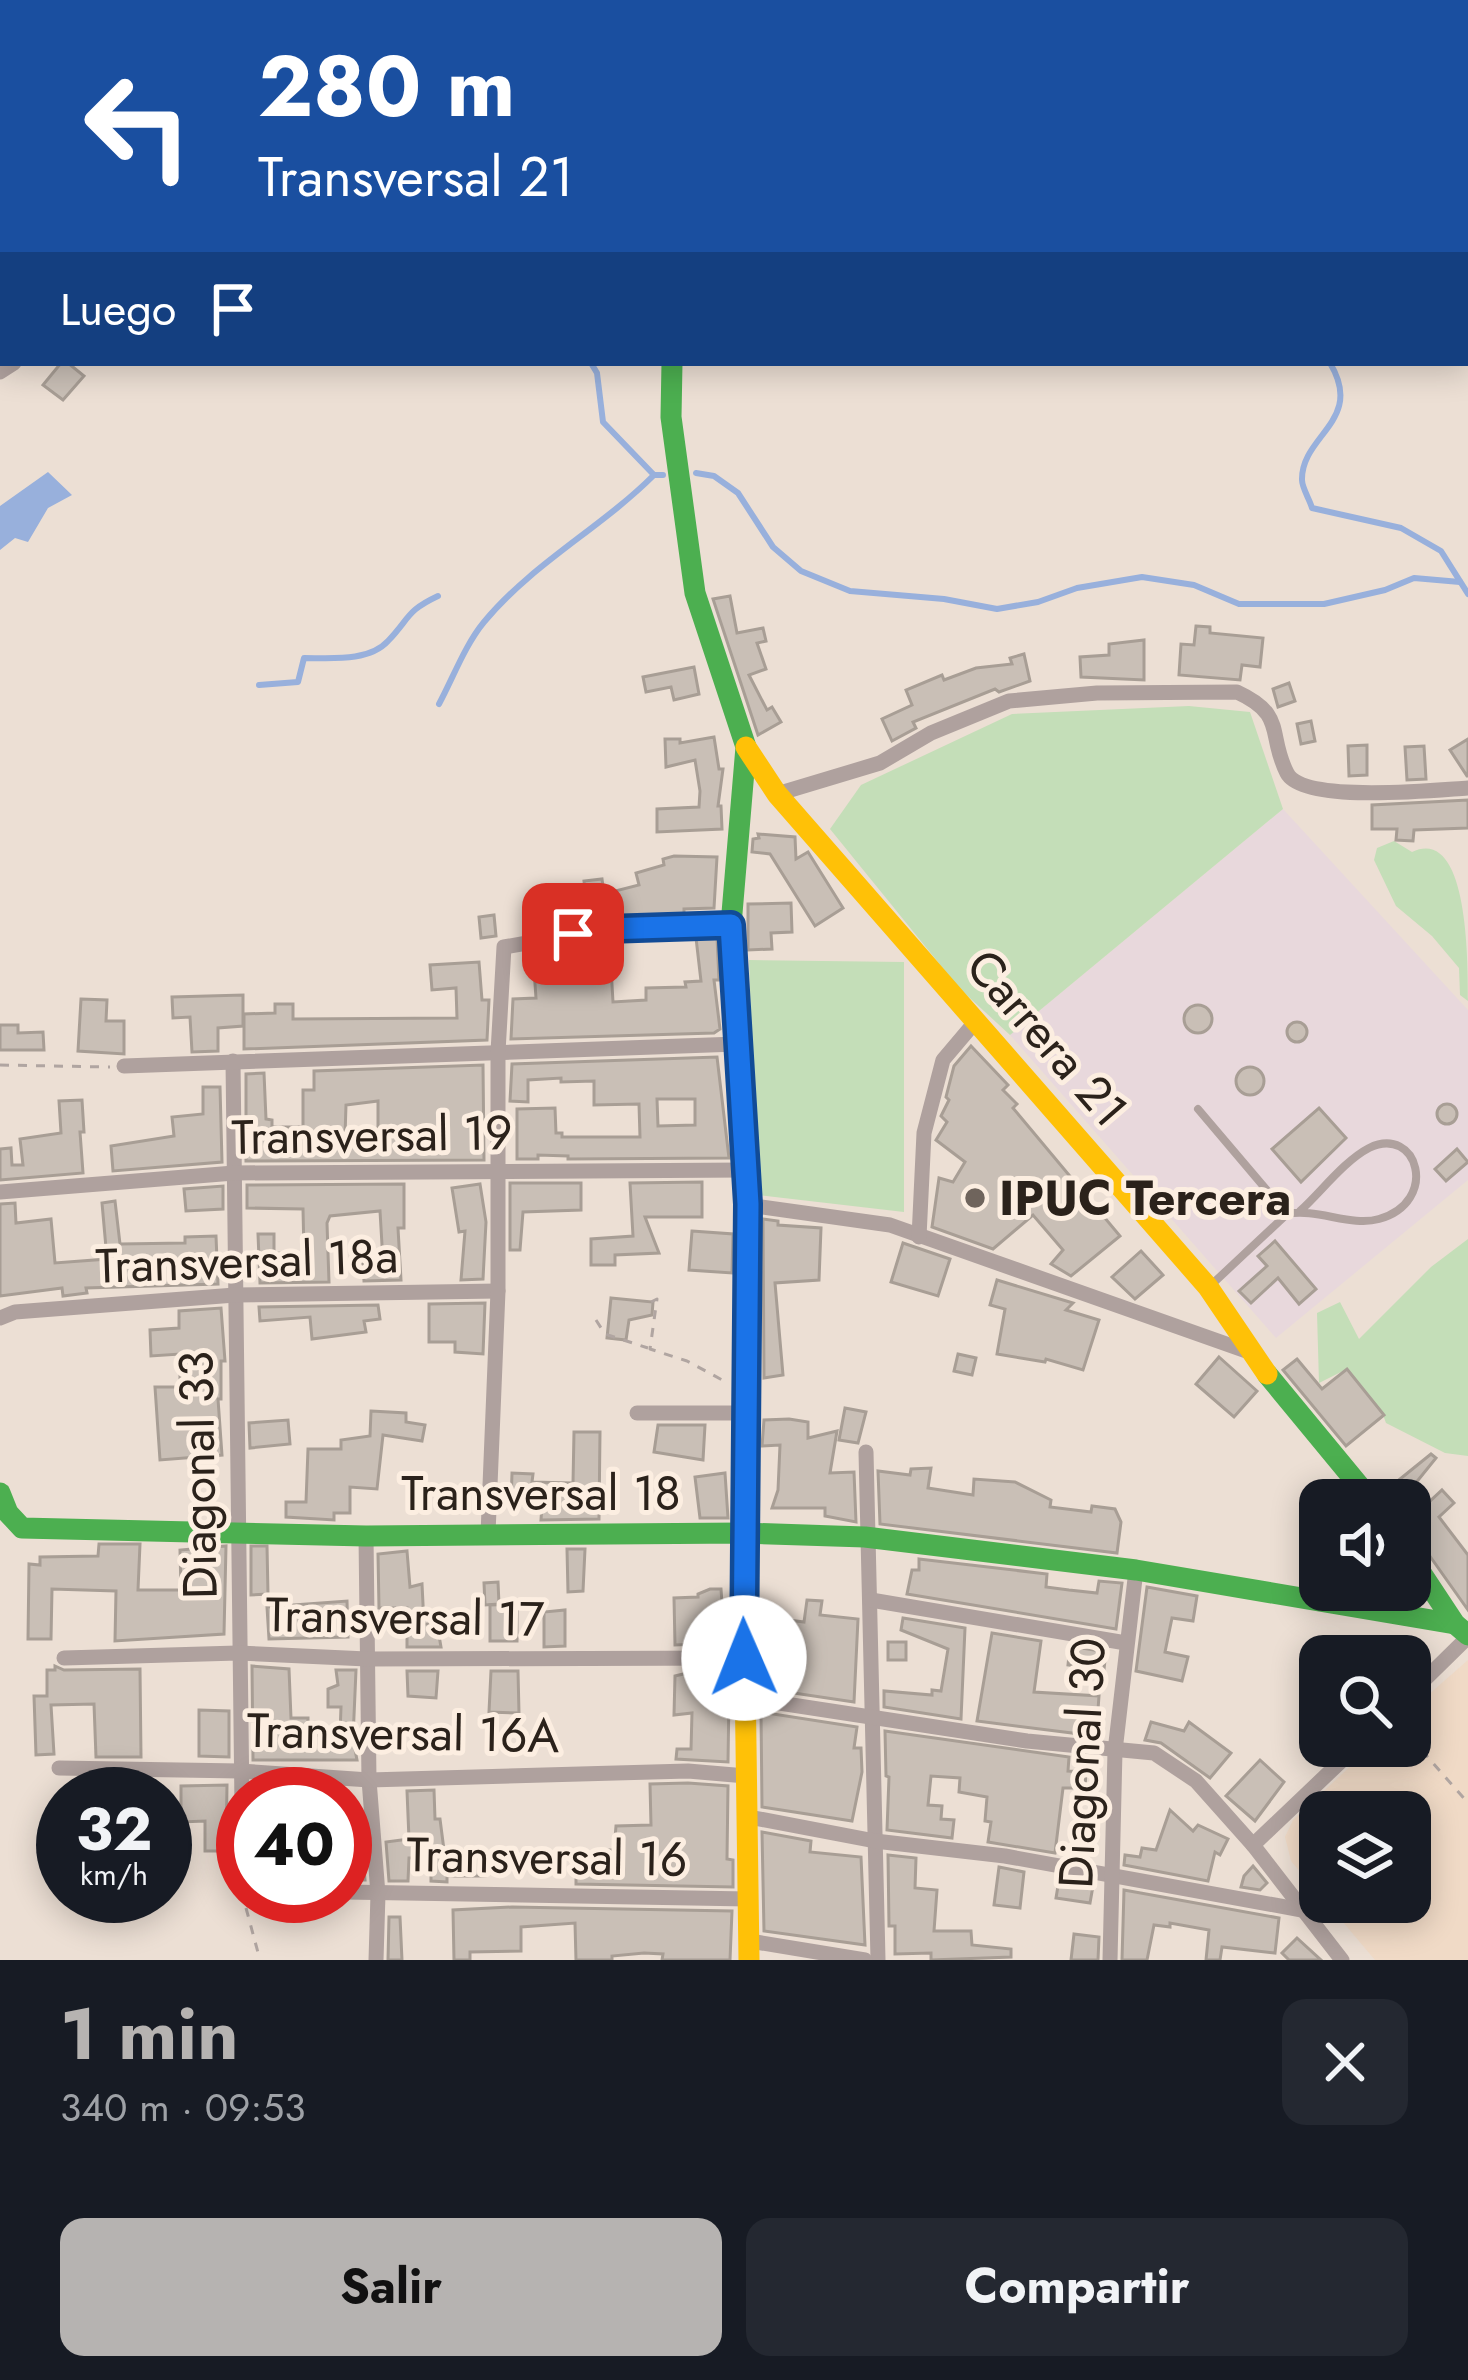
<!DOCTYPE html>
<html lang="es">
<meta charset="utf-8">
<style>
body{margin:0;font-family:Jost,sans-serif;background:#242831;color:#f1f3f6;height:100vh;display:flex;flex-direction:column;font-size:45px;white-space:nowrap}
*{box-sizing:border-box;margin:0}
p{font-size:39px;color:#9ea1a6}
.icon{flex:none;width:66px;height:66px;fill:none;stroke:currentColor;stroke-width:2;stroke-linecap:round;stroke-linejoin:round}
.map{position:relative;height:1960px;overflow:hidden}
.panel{display:flex;flex-direction:column;background:#171b24;flex:1}
.panel>*{flex:none}
.hud{position:absolute;left:0px;top:0px;width:1470px;height:366px;box-shadow:0 6px 30px #0003;background:#1a4fa0;color:#fff;overflow:hidden}
.buttons{position:absolute;left:1299px;top:1479px;display:grid;gap:24px}
.buttons a{display:grid;place-items:center;width:132px;height:132px;border-radius:24px;background:#171b24;box-shadow:0 6px 30px #0003;font-size:60px}
.speed{position:absolute;left:36px;top:1767px;display:flex;gap:24px;font-size:60px;font-weight:700;text-align:center}
.speed>*{display:grid;place-content:center;width:156px;height:156px;border-radius:50%;background:#171b24;box-shadow:0 6px 30px #0003;line-height:1}
.speed small{font-size:30px;font-weight:400}
.speed .limit{border:18px solid #d22;background:#fff;color:#111}
.pin{position:absolute;display:grid;place-items:center;width:102px;height:102px;color:#fff;margin:-51px;border-radius:24px;box-shadow:0 6px 18px #0006}
.me{position:absolute;width:132px;margin:-66px;rotate:359deg;stroke-linejoin:round;filter:drop-shadow(0 0 9px #0008)}
.turn{display:flex;align-items:center;gap:42px;height:252px;padding:0 60px;font-size:54px}
.turn .icon{width:156px;height:156px;stroke-width:2.5}
.turn b{display:block;font-size:84px;line-height:102px}
.then{display:flex;align-items:center;height:114px;padding:0 60px;background:#0003;gap:24px;font-size:45px}
.round{display:grid;place-items:center;flex:none;width:126px;height:126px;border-radius:24px;background:#242831}
.headline{display:flex;align-items:center;justify-content:space-between;height:204px;padding:0 60px}
h1{font-size:72px;font-weight:700;line-height:90px;color:#b6b3b1}
.button{display:flex;gap:24px;margin-top:auto;padding:24px 60px}
.button a{flex:1;height:138px;border-radius:24px;background:#b6b3b1;color:#111;font-size:48px;font-weight:700;line-height:138px;text-align:center}
.button a+a{background:#242831;color:#f1f3f6}
.map>svg:first-child{display:block}
</style>
<div class="map">
<svg width="1468" height="1960" viewBox="0 0 1468 1960">
<rect width="100%" height="100%" fill="#ecdfd4"/>
<!-- built -->
<polygon fill="#f0dac6" points="1468,1660 1468,1960 1375,1960 1326,1902 1410,1902 1410,1812 1320,1812 1320,1895 1291,1861 1285,1837 1293,1820 1372,1746 1410,1746 1410,1711"/>
<!-- industrial -->
<polygon fill="#e8d8dc" points="1283,809 1468,1010 1468,1180 1276,1338 1010,1035"/>
<!-- green -->
<g fill="#c4deb8">
<polygon points="1189,706 1250,712 1283,809 1010,1035 959,988 830,829 861,785 1012,714"/>
<path d="M1394 841 1412 852C1468 826 1468 957 1468 1001L1460 995 1459 968 1432 936 1396 906 1374 860 1377 848Z"/>
<polygon points="749,960 904,962 904,1212 757,1195"/>
<polygon points="1468,1239 1468,1456 1445,1453 1386,1423 1382,1412 1347,1369 1319,1383 1317,1313 1340,1302 1359,1339 1431,1267"/>
</g>
<!-- water -->
<polygon fill="#98b0dc" points="48,472 72,495 48,508 28,542 15,538 0,550 0,506"/>
<g fill="none" stroke-linecap="round" stroke-linejoin="round">
<!-- stream -->
<g stroke="#98b0dc" stroke-width="6">
<polyline points="591,363 597,373 603,422 654,475 663,475"/>
<path d="M1330 363C1365 421 1301 435 1302 480 1302 488 1310 500 1312 508L1401 528 1441 551 1468 594"/>
<polyline points="696,473 714,476 738,493 773,547 801,571 850,591 944,599 997,609 1038,602 1077,588 1142,577 1194,585 1239,604 1324,604 1385,590 1414,578 1460,582"/>
<path d="M259 685 298 682 304 658C331 658 369 662 388 641 410 618 406 611 438 596"/>
<path d="M439 704C453 678 465 645 484 622 533 563 601 528 654 475"/>
</g>
</g>
<!-- building -->
<g fill="#c9bfb6" stroke="#a89e95" stroke-width="3" fill-rule="evenodd">
<polygon points="61,363 68,363 84,376 63,400 43,385"/>
<polygon points="730,596 737,633 763,628 766,641 757,643 766,669 749,675 767,710 772,707 781,722 758,735 713,599"/>
<polygon points="1196,626 1210,627 1210,633 1263,638 1260,667 1242,665 1240,680 1179,675 1181,644 1194,645"/>
<polygon points="1144,640 1144,680 1081,677 1080,657 1109,655 1109,644"/>
<polygon points="1024,654 1030,681 999,692 995,689 913,722 916,728 892,741 882,719 912,705 906,690 942,675 944,680 976,668 1012,664 1010,658"/>
<polygon points="694,667 699,694 674,700 671,687 646,692 643,677"/>
<polygon points="1289,683 1295,701 1278,707 1273,689"/>
<polygon points="1311,721 1315,741 1301,744 1297,724"/>
<polygon points="714,737 719,769 723,769 718,806 721,806 722,829 657,832 657,809 699,807 700,791 695,760 666,767 665,739 680,739 680,743"/>
<polygon points="1468,739 1468,776 1467,776 1450,750"/>
<polygon points="1367,745 1367,775 1349,776 1348,746"/>
<polygon points="1424,746 1426,779 1407,780 1405,747"/>
<polygon points="1468,800 1468,828 1414,830 1413,841 1396,840 1397,829 1372,829 1372,805"/>
<polygon points="758,834 795,837 796,859 808,852 843,908 815,926 770,854 752,852 753,839 759,838"/>
<polygon points="674,856 717,857 714,908 684,909 684,914 589,920 584,881 602,879 604,894 639,885 636,873 664,865 663,859"/>
<polygon points="791,903 792,932 771,933 772,949 748,950 748,904"/>
<polygon points="494,915 496,936 481,938 479,917"/>
<polygon points="717,937 719,980 714,980 720,1029 714,1033 511,1039 513,999 536,998 533,955 610,950 613,1002 646,1000 646,988 686,987 685,982 701,981 696,938"/>
<polygon points="479,962 482,1000 489,1000 487,1040 244,1049 244,1014 275,1013 275,1004 293,1004 293,1019 457,1018 456,988 432,990 430,965"/>
<polygon points="243,995 243,1026 218,1028 218,1051 192,1052 190,1017 173,1018 172,997"/>
<polygon points="81,999 107,1000 106,1021 124,1021 124,1054 78,1051"/>
<circle cx="1198" cy="1019" r="14"/>
<circle cx="1297" cy="1032" r="10"/>
<polygon points="0,1025 18,1025 18,1033 43,1032 44,1050 0,1050"/>
<polygon points="971,1046 1008,1085 1003,1090 1017,1104 1013,1108 1120,1236 1071,1276 1051,1264 1063,1250 1033,1215 993,1249 932,1227 939,1178 953,1182 965,1162 936,1140 947,1122 941,1116 949,1100 946,1097 954,1066"/>
<path d="M717 1057 729 1158 568 1159V1156L538 1155V1159H517V1109L555 1108 556 1133H562V1137H640L639 1104 594 1105V1081L561 1082V1078L528 1080V1102L510 1101 512 1064ZM657 1099H695V1125L658 1126Z"/>
<path d="M483 1065 484 1160 246 1161V1074L264 1073 266 1119 272 1120V1127H303V1090H314V1071ZM378 1101V1135L345 1136 346 1105Z"/>
<circle cx="1250" cy="1081" r="14"/>
<polygon points="203,1087 220,1087 222,1162 113,1171 111,1146 174,1136 172,1117 203,1114"/>
<polygon points="82,1100 84,1132 80,1132 83,1173 0,1180 0,1149 11,1148 12,1165 23,1165 20,1139 61,1133 59,1101"/>
<circle cx="1447" cy="1114" r="10"/>
<polygon points="1319,1108 1346,1138 1301,1182 1272,1149"/>
<polygon points="1457,1149 1468,1162 1446,1181 1435,1169"/>
<polygon points="702,1182 702,1217 645,1217 659,1253 615,1255 615,1265 591,1265 591,1239 633,1236 630,1183"/>
<polygon points="510,1183 581,1183 581,1210 523,1212 520,1250 510,1250"/>
<polygon points="404,1184 404,1228 398,1228 401,1280 364,1281 363,1263 383,1262 380,1211 330,1216 327,1223 329,1282 260,1283 258,1234 274,1234 274,1253 304,1254 303,1209 247,1208 247,1185"/>
<polygon points="480,1184 486,1222 483,1279 461,1280 465,1231 459,1232 452,1188"/>
<polygon points="223,1186 223,1209 186,1211 184,1189"/>
<polygon points="115,1201 120,1244 185,1243 185,1237 216,1236 218,1284 86,1288 87,1293 63,1296 62,1288 0,1296 0,1204 15,1203 16,1223 51,1219 55,1263 107,1259 102,1203"/>
<polygon points="763,1219 778,1221 778,1225 821,1228 819,1280 775,1283 783,1375 764,1378"/>
<polygon points="692,1231 733,1234 732,1273 689,1270"/>
<polygon points="1275,1241 1316,1289 1299,1304 1278,1278 1251,1303 1239,1291 1267,1266 1258,1256"/>
<polygon points="903,1243 950,1259 938,1296 891,1282"/>
<polygon points="1141,1251 1163,1275 1135,1299 1112,1277"/>
<polygon points="997,1280 1073,1303 1066,1310 1099,1320 1083,1370 1046,1359 1045,1362 997,1354 1005,1309 990,1305"/>
<polygon points="611,1298 653,1302 652,1315 629,1320 626,1340 607,1338"/>
<polygon points="485,1303 483,1354 455,1352 455,1342 429,1342 429,1304"/>
<polygon points="378,1305 380,1319 364,1321 366,1332 312,1339 310,1317 260,1321 259,1307"/>
<polygon points="221,1308 225,1361 221,1361 221,1399 218,1399 222,1455 160,1460 155,1387 180,1387 180,1354 151,1356 150,1330 179,1328 179,1311"/>
<polygon points="958,1354 976,1358 972,1375 954,1371"/>
<polygon points="1219,1357 1257,1391 1234,1417 1196,1384"/>
<polygon points="1297,1359 1322,1389 1347,1369 1384,1415 1346,1446 1283,1370"/>
<polygon points="845,1408 866,1412 858,1443 839,1440"/>
<polygon points="371,1411 406,1413 406,1422 425,1425 422,1441 383,1435 377,1489 350,1487 350,1513 334,1513 334,1520 286,1517 286,1502 306,1502 308,1449 341,1449 341,1440 370,1436"/>
<polygon points="789,1419 808,1422 808,1438 837,1431 830,1473 854,1472 856,1522 825,1516 825,1508 772,1508 778,1490 780,1445 762,1446 764,1420"/>
<polygon points="288,1420 290,1444 250,1448 249,1423"/>
<polygon points="658,1425 705,1425 703,1460 654,1452"/>
<polygon points="574,1432 600,1432 599,1519 541,1520 542,1505 511,1504 512,1473 533,1474 532,1482 573,1483"/>
<polygon points="1431,1454 1436,1458 1402,1500 1391,1500 1384,1492"/>
<polygon points="931,1468 928,1488 973,1495 974,1479 1015,1482 1051,1500 1050,1507 1091,1512 1092,1506 1115,1509 1121,1522 1117,1553 880,1524 878,1471 910,1475 911,1469"/>
<polygon points="725,1473 728,1518 700,1518 695,1477"/>
<polygon points="1442,1490 1454,1503 1439,1517 1468,1555 1468,1610 1410,1528 1410,1520"/>
<polygon points="99,1544 140,1544 138,1590 181,1590 180,1550 226,1546 224,1634 115,1641 116,1591 52,1589 51,1639 28,1639 29,1564 40,1565 40,1557 98,1556"/>
<polygon points="251,1546 267,1546 268,1594 251,1595"/>
<polygon points="567,1549 585,1549 583,1591 568,1592"/>
<polygon points="407,1551 410,1587 422,1584 424,1624 437,1624 441,1647 407,1647 407,1608 379,1608 378,1554"/>
<polygon points="919,1559 1047,1574 1046,1587 1069,1590 1097,1593 1099,1581 1122,1583 1116,1629 907,1594 912,1570 919,1570"/>
<polygon points="498,1582 499,1604 485,1605 484,1583"/>
<polygon points="1147,1587 1197,1596 1193,1621 1172,1618 1165,1652 1188,1657 1182,1681 1136,1671"/>
<polygon points="710,1589 721,1589 723,1617 698,1619 699,1644 675,1645 674,1598 698,1597 698,1594"/>
<polygon points="807,1600 822,1601 820,1615 858,1619 854,1702 760,1688 760,1655 791,1647 790,1639 779,1640 781,1619 804,1622"/>
<polygon points="347,1601 348,1637 269,1639 267,1607"/>
<polygon points="517,1604 517,1641 490,1641 490,1605"/>
<polygon points="565,1610 565,1646 544,1647 544,1612"/>
<polygon points="903,1618 965,1628 961,1719 884,1707 884,1691 932,1695 932,1690 941,1691 948,1649 901,1630"/>
<polygon points="992,1633 1041,1641 1034,1692 1099,1696 1096,1736 977,1721"/>
<rect x="888" y="1642" width="18" height="18"/>
<polygon points="1070,1646 1106,1652 1104,1669 1068,1665"/>
<polygon points="55,1666 64,1670 140,1669 141,1757 96,1757 94,1704 51,1705 54,1754 36,1755 34,1696 47,1696 47,1670 55,1670"/>
<polygon points="252,1666 289,1669 291,1718 308,1718 308,1736 340,1734 341,1707 328,1707 328,1689 338,1685 336,1670 356,1670 353,1739 357,1760 253,1760"/>
<polygon points="700,1670 700,1695 729,1696 728,1762 676,1759 677,1749 691,1749 692,1713 674,1715 675,1676"/>
<polygon points="407,1671 438,1671 436,1698 408,1696"/>
<polygon points="491,1671 518,1671 519,1713 489,1712"/>
<polygon points="199,1710 229,1711 229,1757 199,1756"/>
<polygon points="761,1712 857,1727 854,1748 861,1748 862,1772 852,1821 762,1807"/>
<polygon points="1151,1722 1184,1731 1189,1722 1231,1753 1210,1778 1161,1743 1145,1740"/>
<polygon points="885,1731 1069,1757 1068,1771 1086,1772 1085,1788 1063,1788 1055,1853 988,1842 991,1822 985,1821 987,1797 959,1792 960,1778 931,1776 928,1805 942,1806 941,1819 954,1820 952,1838 887,1830 889,1777 886,1776"/>
<polygon points="1260,1760 1284,1782 1255,1821 1226,1796"/>
<polygon points="688,1783 728,1786 727,1859 733,1860 733,1887 576,1884 576,1862 599,1861 599,1850 614,1850 616,1826 651,1825 650,1784"/>
<polygon points="254,1784 292,1787 292,1794 254,1794"/>
<polygon points="227,1785 226,1851 205,1851 205,1821 181,1822 181,1786"/>
<polygon points="434,1790 435,1819 440,1819 444,1850 485,1850 485,1876 447,1876 447,1882 431,1881 431,1858 409,1858 408,1881 389,1881 386,1842 409,1839 407,1791"/>
<polygon points="1170,1810 1193,1831 1198,1825 1228,1839 1220,1855 1215,1852 1208,1881 1124,1865 1125,1855 1140,1857 1142,1848 1156,1850"/>
<polygon points="762,1832 811,1841 810,1852 861,1857 865,1945 764,1931"/>
<polygon points="362,1845 365,1880 345,1880 345,1847"/>
<polygon points="888,1855 916,1858 915,1888 937,1890 934,1931 971,1931 972,1945 1011,1949 1011,1957 931,1960 931,1953 895,1954 895,1926 889,1926"/>
<polygon points="1253,1866 1267,1883 1260,1890 1241,1887 1244,1876"/>
<polygon points="999,1867 1024,1872 1020,1908 994,1905"/>
<polygon points="1059,1880 1093,1886 1090,1903 1056,1898"/>
<polygon points="1124,1890 1279,1918 1275,1953 1222,1947 1220,1960 1206,1960 1209,1930 1170,1923 1170,1927 1154,1925 1147,1960 1122,1960"/>
<polygon points="512,1907 732,1911 730,1960 662,1960 663,1954 644,1953 612,1956 612,1960 576,1960 575,1923 521,1927 521,1951 470,1952 470,1960 454,1960 453,1910"/>
<polygon points="389,1917 400,1917 402,1960 388,1960"/>
<polygon points="1074,1934 1099,1937 1098,1960 1071,1960"/>
<polygon points="1297,1938 1321,1960 1289,1960 1282,1953"/>
</g>
<g fill="none" stroke-linecap="round" stroke-linejoin="round">
<!-- path -->
<g stroke="#b0a5a1" stroke-width="3" stroke-dasharray="9 9" stroke-linecap="butt">
<polyline points="0,1065 110,1067"/>
<polyline points="651,1302 657,1299 650,1349 687,1361 726,1382"/>
<polyline points="596,1320 605,1334 648,1348"/>
<polyline points="1410,1737 1468,1803"/>
<polyline points="246,1908 260,1960"/>
</g>
<!-- lane -->
<g stroke="#afa19e" stroke-width="8">
<polyline points="1198,1109 1287,1214"/>
<path d="M1209 1287 1287 1214C1317 1208 1351 1227 1379 1219 1440 1202 1418 1124 1369 1148 1344 1161 1321 1192 1300 1211"/>
</g>
<!-- street -->
<g stroke="#afa19e" stroke-width="15">
<polyline points="154,0 156,3"/>
<polyline points="659,0 661,3"/>
<polyline points="3,3 6,0"/>
<polyline points="0,169 3,171"/>
<polyline points="0,372 14,363"/>
<path d="M777 794 880 763 931 733 1009 701 1097 693 1237 692C1287 715 1267 734 1287 773 1303 804 1435 790 1468 788"/>
<polyline points="233,1061 243,1889"/>
<polyline points="124,1066 737,1044"/>
<polyline points="0,1192 234,1173 746,1170"/>
<polyline points="748,1205 890,1225 1249,1352"/>
<polyline points="919,1237 924,1133 943,1060 976,1021"/>
<polyline points="0,1318 15,1312 235,1295 498,1291"/>
<polyline points="637,1413 749,1413"/>
<polyline points="866,1452 878,1960"/>
<polyline points="488,1534 498,1291 498,1052 504,947 606,929 731,925"/>
<polyline points="366,1536 369,1780 378,1894 376,1960"/>
<polyline points="871,1600 1126,1643"/>
<polyline points="64,1658 238,1653 367,1659 744,1658"/>
<polyline points="1410,1694 1468,1637"/>
<polyline points="746,1698 1027,1741 1154,1753 1196,1781 1253,1845 1342,1960"/>
<polyline points="59,1768 240,1771 369,1780 688,1771 746,1776"/>
<polyline points="749,1817 875,1841 1005,1856 1302,1910"/>
<polyline points="1253,1845 1357,1746"/>
<polyline points="345,1892 748,1899"/>
<polyline points="750,1941 865,1960"/>
<polyline points="1110,1960 1115,1751 1136,1570"/>
</g>
<!-- fast -->
<g stroke="#4caf50" stroke-width="21">
<polyline points="672,363 671,417 695,593 746,747 731,925 748,1205 749,1413 743,1530"/>
<polyline points="1267,1374 1371,1500"/>
<polyline points="0,1493 8,1513 22,1528 366,1536 743,1533 865,1537 1136,1570 1455,1624"/>
<polyline points="1410,1556 1455,1624 1468,1635"/>
</g>
<!-- slow -->
<g stroke="#ffc107" stroke-width="21">
<polyline points="1200,3 1203,0"/>
<polyline points="746,747 777,794 1208,1287 1267,1374"/>
<polyline points="743,1530 749,1960"/>
</g>
</g>
<g fill="none" stroke-linecap="round" stroke-linejoin="round">
<defs>
<polyline id="route" points="573,934 606,929 731,925 748,1204 744,1658"/>
</defs>
<!-- route casing -->
<use href="#route" stroke="#114b97" stroke-width="30"/>
<!-- route -->
<use href="#route" stroke="#1a73e8" stroke-width="21"/>
</g>
<!-- markers -->
<circle fill="#6f645c" stroke="#fceee1" stroke-width="4.5" cx="975" cy="1198" r="12"/>
<g text-anchor="middle" dominant-baseline="central" stroke-width="10" stroke-linejoin="round" paint-order="stroke">
<!-- street labels -->
<g font-size="48" fill="#2b221b" stroke="#fceee1">
<text transform="translate(1047 1038) rotate(49)">Carrera 21</text>
<text transform="translate(372 1135) rotate(-1)">Transversal 19</text>
<text transform="translate(247 1261) rotate(-2)">Transversal 18a</text>
<text transform="translate(198 1475) rotate(-91)">Diagonal 33</text>
<text x="541" y="1493">Transversal 18</text>
<text transform="translate(405 1617) rotate(1)">Transversal 17</text>
<text transform="translate(403 1733) rotate(1)">Transversal 16A</text>
<text transform="translate(1082 1763) rotate(-87)">Diagonal 30</text>
<text transform="translate(547 1857) rotate(1)">Transversal 16</text>
</g>
<!-- poi labels -->
<g font-size="48" font-weight="bold" fill="#2b221b" stroke="#fceee1" text-anchor="start">
<text x="999" y="1198">IPUC Tercera</text>
</g>
</g>
</svg>
<div class="buttons">
<a><svg class="icon" aria-label="sound" viewBox="0 0 24 24"><path d="M4 9h4l5-4v14l-5-4H4zM17 9q2 3 0 6"/></svg></a>
<a><svg class="icon" aria-label="search" viewBox="0 0 24 24"><circle cx="10" cy="10" r="6"/><path d="M15 15l6 6"/></svg></a>
<a><svg class="icon" aria-label="layers" viewBox="0 0 24 24"><path d="M12 4l9 5-9 5-9-5zM3 14l9 5 9-5"/></svg></a>
</div>
<div class="speed"><div>32<small>km/h</small></div><div class="limit">40</div></div>
<div class="pin" style="left:573px;top:934px;background:#d93025"><svg class="icon" aria-label="arrive" viewBox="0 0 24 24"><path d="M6 21V4h12l-3 4 3 4H6"/></svg></div>
<svg class="me" style="left:744px;top:1658px" viewBox="-20 -20 40 40"><circle r="19" fill="#fff"/><path d="M0-13L10 11 0 6-10 11z" fill="#1a73e8"/></svg>
<div class="hud">
<div class="turn"><svg class="icon" aria-label="left" viewBox="0 0 24 24"><path d="M17 20v-9H6M10 6l-5 5 5 5"/></svg><div><b>280 m</b>Transversal 21</div></div>
<div class="then">Luego<svg class="icon" aria-label="arrive" viewBox="0 0 24 24"><path d="M6 21V4h12l-3 4 3 4H6"/></svg></div>
</div>
</div>
<section class="panel">
<div class="headline"><div><h1>1 min</h1><p>340 m · 09:53</p></div><a class="round"><svg class="icon" aria-label="close" viewBox="0 0 24 24"><path d="M6 6l12 12M18 6L6 18"/></svg></a></div>
<div class="button"><a>Salir</a><a>Compartir</a></div>
</section>
